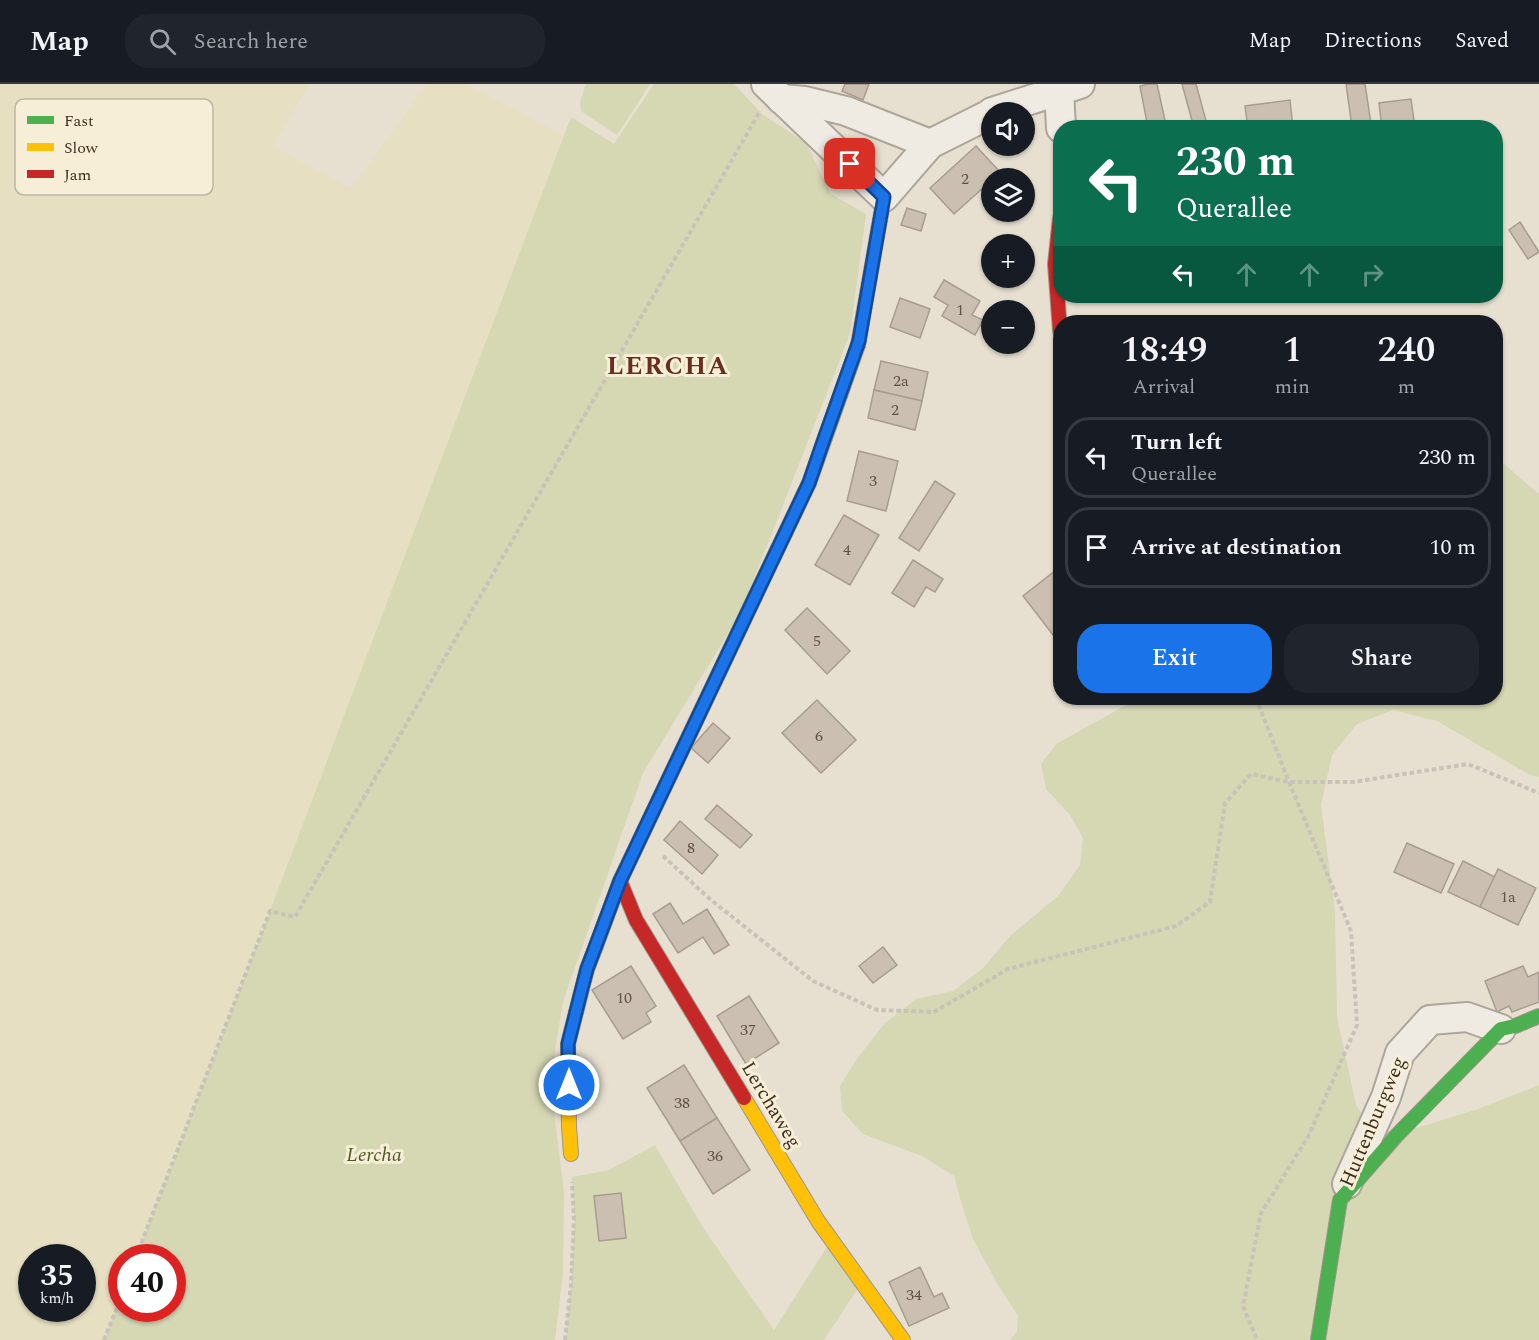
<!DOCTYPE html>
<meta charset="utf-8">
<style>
body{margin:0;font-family:Spectral,serif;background:#20242c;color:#f1f3f6;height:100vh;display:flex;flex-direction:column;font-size:22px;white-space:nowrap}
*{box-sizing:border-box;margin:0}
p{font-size:20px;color:#9ea1a6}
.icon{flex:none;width:33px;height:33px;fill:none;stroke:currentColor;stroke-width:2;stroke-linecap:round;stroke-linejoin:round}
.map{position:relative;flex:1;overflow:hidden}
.drawer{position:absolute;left:1053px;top:231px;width:450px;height:390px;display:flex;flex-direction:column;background:#171b24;border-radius:24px;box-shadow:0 2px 4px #0004}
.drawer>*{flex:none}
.banner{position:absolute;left:1053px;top:36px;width:450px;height:183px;border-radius:24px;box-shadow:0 2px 4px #0004;background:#0b6e4f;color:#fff;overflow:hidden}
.tools{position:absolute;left:981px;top:18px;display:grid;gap:12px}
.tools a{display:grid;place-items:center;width:54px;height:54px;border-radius:50%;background:#171b24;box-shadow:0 2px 4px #0004;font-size:30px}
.speed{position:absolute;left:18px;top:1160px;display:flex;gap:12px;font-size:30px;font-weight:700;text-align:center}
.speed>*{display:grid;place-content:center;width:78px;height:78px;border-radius:50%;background:#171b24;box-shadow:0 2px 4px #0004;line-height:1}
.speed small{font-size:15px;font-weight:400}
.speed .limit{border:9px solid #d22;background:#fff;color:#111}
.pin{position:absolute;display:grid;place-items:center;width:51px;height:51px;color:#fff;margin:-26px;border-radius:12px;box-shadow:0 3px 9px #0006}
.me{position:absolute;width:66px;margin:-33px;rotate:0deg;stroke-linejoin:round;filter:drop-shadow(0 0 4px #0008)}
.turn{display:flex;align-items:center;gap:21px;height:126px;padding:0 24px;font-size:27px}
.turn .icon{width:78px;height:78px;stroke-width:2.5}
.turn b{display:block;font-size:42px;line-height:51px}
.lanes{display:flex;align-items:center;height:57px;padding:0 24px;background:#0003;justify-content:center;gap:30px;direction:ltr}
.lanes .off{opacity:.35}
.eta{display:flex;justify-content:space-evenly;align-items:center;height:102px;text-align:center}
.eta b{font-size:36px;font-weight:600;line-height:42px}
.cta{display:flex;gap:12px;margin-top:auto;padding:12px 24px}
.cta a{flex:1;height:69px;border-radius:24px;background:#1a73e8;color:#fff;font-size:24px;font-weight:600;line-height:69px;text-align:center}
.cta a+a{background:#20242c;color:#f1f3f6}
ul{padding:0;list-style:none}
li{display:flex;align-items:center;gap:18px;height:81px;margin:0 12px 9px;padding:0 12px;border:3px solid #363941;border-radius:24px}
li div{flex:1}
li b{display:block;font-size:22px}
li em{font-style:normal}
header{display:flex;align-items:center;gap:36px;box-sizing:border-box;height:84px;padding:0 30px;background:#171b24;border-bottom:2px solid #363941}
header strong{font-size:28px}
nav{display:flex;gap:33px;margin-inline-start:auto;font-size:21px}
.search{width:420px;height:54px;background:#20242c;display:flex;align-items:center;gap:15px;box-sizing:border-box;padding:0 21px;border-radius:24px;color:#9ea1a6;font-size:22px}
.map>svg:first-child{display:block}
</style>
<header>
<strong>Map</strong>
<div class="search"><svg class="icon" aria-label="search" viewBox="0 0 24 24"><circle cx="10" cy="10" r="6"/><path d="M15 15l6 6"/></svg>Search here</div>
<nav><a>Map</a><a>Directions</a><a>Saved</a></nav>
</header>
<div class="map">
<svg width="1539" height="1256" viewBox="0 0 1539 1256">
<rect width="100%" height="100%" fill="#e7e0d1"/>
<!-- farmland -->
<path fill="#e6dfc2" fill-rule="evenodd" d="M0 0H310L276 57 277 64 351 104 427 0H466L564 51 270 827 136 1173H122L121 1211 104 1256H0ZM32 1173H82V1224H32Z"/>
<!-- green -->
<g fill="#d6d7b3">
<polygon points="586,0 650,0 617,51 581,27 580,18"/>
<polygon points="654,0 734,0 762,30 806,59 831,110 866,130 850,250 741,528 643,689 563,918 550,997 564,1107 563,1189 555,1256 104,1256 121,1211 122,1224 172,1224 172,1173 136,1173 270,827 571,33 614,60"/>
<polygon points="1496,373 1539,410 1539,693 1530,691 1437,637 1393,626 1357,640 1332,671 1321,721 1335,827 1337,933 1356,1021 1369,1040 1397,1050 1478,1025 1539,1001 1539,1256 1010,1256 1017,1247 1018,1232 998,1201 973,1155 961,1118 954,1092 922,1072 863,1050 842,1027 840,1002 856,976 884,940 916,915 953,907 983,884 1010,852 1058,812 1080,781 1083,754 1070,731 1046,705 1041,680 1056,660 1139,614 1496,614"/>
<polygon points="655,1061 702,1142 774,1246 832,1155 862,1198 824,1256 565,1256 571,1201 574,1136 572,1093 609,1086"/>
</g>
<!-- building -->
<g fill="#cbbfb2" stroke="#a89c90" stroke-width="1.5">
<polygon points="845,0 869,0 863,16 842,7"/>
<polygon points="1149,0 1157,0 1166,41 1148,44 1140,2"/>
<polygon points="1182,0 1196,0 1208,44 1194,44"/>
<polygon points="1346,0 1365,0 1371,40 1352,43"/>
<polygon points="1411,15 1415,44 1382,44 1379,19"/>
<polygon points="1290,16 1293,44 1248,44 1245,22"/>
<polygon points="976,62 1000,88 994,94 992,94 992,96 954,130 930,104"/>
<polygon points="907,124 926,130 921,147 901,141"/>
<polygon points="1520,138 1539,168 1528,175 1509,146"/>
<polygon points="944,196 980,217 972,231 983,236 975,251 942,232 948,221 934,213"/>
<polygon points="900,214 930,225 920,254 890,243"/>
<polygon points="881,277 928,288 922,317 874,306"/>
<polygon points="874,306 922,317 915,346 868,334"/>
<polygon points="859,367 898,377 886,427 847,417"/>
<polygon points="935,397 955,410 919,467 899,454"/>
<polygon points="844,431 879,451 850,501 815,481"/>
<polygon points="913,476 943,495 935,508 926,503 914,523 892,509"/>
<polygon points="1060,483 1060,560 1023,512"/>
<polygon points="807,524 850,567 827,590 785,546"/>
<polygon points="817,616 856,656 821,689 782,649"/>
<polygon points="713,639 730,654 708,679 691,664"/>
<polygon points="717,721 752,751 740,764 705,735"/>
<polygon points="680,737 718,771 702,790 664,756"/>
<polygon points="1407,759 1454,780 1441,809 1394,788"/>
<polygon points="1463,777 1495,793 1480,823 1448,808"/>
<polygon points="1498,785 1536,804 1518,841 1480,823"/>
<polygon points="670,819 683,840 707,825 729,861 714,870 703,853 678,869 653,830"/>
<polygon points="883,863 897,881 873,899 859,882"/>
<polygon points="631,882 656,922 646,929 651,938 623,955 592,906"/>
<polygon points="1523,882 1528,893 1539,888 1539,918 1512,928 1509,922 1497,928 1485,897"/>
<polygon points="749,912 779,959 746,980 717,932"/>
<polygon points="684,981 717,1034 680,1057 647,1004"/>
<polygon points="717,1034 750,1086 713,1110 680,1057"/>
<polygon points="621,1109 626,1154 599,1157 594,1112"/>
<polygon points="920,1183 934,1213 942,1209 949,1224 909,1242 889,1198"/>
</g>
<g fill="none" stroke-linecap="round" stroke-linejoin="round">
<defs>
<g id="street">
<polyline points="766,0 884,113 930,60 992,29"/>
<polyline points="1059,6 1061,44"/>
<polyline points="781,15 805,17 846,27 930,60"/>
<polyline points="992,28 1080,0"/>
<polyline points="1347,1100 1386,1013 1400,969 1430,936 1467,933 1501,945"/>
</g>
<g id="fast">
<polyline points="596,862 620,797 809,399 858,261"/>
<polyline points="1318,1256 1340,1116 1397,1051 1501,945 1515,942 1539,932"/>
</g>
<g id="slow">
<polyline points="744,1014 818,1137 903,1256"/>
<polyline points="571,1070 569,1043 568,960 587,885 596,862"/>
</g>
<g id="jam">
<polyline points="1060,134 1055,180 1060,247"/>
<polyline points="858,261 884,113"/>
<polyline points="620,797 636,836 744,1014"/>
</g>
</defs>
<!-- street casing -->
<use href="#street" stroke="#ada599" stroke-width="32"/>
<!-- fast casing -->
<use href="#fast" stroke="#9c958a" stroke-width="16"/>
<!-- slow casing -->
<use href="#slow" stroke="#9c958a" stroke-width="16"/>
<!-- jam casing -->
<use href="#jam" stroke="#9c958a" stroke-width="16"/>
<!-- path -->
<g stroke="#c8c2b9" stroke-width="4" stroke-dasharray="4.5 3" stroke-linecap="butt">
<polyline points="1256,614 1289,698 1351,847 1357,941 1309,1051 1261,1129 1243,1222 1257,1256"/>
<polyline points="663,772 711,816 813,897 877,926 934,928 1008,885 1176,842 1210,818 1225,719 1251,690 1289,698 1353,698 1468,680 1539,709"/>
<polyline points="136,1173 270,827 295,833 759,29"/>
<polyline points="104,1256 122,1211"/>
<polyline points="565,1256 571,1201 574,1136 572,1098"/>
</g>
<!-- street -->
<use href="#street" stroke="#efebe3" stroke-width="28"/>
<!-- fast -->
<use href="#fast" stroke="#4caf50" stroke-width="14"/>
<!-- slow -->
<use href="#slow" stroke="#ffc107" stroke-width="14"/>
<!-- jam -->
<use href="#jam" stroke="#c62828" stroke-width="14"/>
</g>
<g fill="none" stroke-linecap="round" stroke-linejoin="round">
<defs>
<polyline id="route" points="569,1001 568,960 582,904 587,885 620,797 809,399 823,358 859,257 884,113 850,80"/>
</defs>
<!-- route casing -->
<use href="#route" stroke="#114b97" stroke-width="15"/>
<!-- route -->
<use href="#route" stroke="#1a73e8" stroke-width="10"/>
</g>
<g text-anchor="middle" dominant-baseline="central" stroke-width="6" stroke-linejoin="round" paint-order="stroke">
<!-- number labels -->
<g font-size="16" fill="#605244">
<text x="965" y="95">2</text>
<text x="960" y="226">1</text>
<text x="901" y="297">2a</text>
<text x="895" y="326">2</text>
<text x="873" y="397">3</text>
<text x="847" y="466">4</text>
<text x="817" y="557">5</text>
<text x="819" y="652">6</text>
<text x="691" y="764">8</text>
<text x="1508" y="813">1a</text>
<text x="624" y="914">10</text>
<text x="748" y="946">37</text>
<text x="682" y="1019">38</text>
<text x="715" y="1072">36</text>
<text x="914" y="1211">34</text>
</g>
<!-- street labels -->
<g font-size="20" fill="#3d2e20" stroke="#f7eed8">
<text transform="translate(771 1021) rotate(59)">Lerchaweg</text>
<text transform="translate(1373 1038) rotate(-67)">Huttenburgweg</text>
</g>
<!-- park labels -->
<g font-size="20" font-style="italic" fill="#4d5a26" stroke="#f7eed8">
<text x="374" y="1071">Lercha</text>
</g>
<!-- district labels -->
<g font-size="26" font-weight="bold" letter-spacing="1.5" fill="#6b2e1e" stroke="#f7eed8">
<text x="668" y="282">LERCHA</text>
</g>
</g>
<!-- legend -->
<rect x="15" y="15" width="198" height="96" rx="9" fill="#f7eed8" stroke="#bfb4a1" stroke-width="1.5"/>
<rect x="27" y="32" width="27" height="8" fill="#4caf50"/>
<rect x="27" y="59" width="27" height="8" fill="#ffc107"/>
<rect x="27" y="86" width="27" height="8" fill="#c62828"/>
<g font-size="16" fill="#3d2e20">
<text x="64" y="42">Fast</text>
<text x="64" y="69">Slow</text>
<text x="64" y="96">Jam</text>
</g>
</svg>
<div class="tools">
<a><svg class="icon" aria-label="sound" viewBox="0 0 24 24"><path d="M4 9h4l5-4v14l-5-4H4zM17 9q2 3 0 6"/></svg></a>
<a><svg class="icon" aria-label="layers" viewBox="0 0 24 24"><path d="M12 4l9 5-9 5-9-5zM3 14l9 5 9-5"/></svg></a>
<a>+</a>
<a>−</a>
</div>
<div class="speed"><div>35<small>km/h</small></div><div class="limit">40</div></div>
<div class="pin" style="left:850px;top:80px;background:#d93025"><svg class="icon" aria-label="arrive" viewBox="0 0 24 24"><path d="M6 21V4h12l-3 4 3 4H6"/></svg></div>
<svg class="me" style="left:569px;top:1001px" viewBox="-20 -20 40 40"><circle r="17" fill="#1a73e8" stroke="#fff" stroke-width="3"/><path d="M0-11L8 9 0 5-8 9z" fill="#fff"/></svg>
<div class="banner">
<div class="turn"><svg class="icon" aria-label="left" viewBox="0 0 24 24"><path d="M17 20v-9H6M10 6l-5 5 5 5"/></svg><div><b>230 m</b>Querallee</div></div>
<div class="lanes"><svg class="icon" aria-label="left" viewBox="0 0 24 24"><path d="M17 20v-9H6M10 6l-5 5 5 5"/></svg><svg class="icon off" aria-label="ahead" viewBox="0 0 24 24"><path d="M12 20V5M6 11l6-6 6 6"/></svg><svg class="icon off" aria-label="ahead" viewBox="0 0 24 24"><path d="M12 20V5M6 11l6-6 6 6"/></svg><svg class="icon off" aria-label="right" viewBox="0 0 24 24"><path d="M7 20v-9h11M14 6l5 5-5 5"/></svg></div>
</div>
<section class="drawer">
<div class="eta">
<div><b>18:49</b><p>Arrival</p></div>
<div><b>1</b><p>min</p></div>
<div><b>240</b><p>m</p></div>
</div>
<ul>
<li><svg class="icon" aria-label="left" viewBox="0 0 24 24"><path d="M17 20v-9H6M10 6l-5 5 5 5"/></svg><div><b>Turn left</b><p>Querallee</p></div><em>230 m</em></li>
<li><svg class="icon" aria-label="arrive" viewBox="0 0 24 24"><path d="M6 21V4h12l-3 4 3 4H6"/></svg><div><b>Arrive at destination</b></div><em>10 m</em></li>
</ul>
<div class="cta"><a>Exit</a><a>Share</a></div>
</section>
</div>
